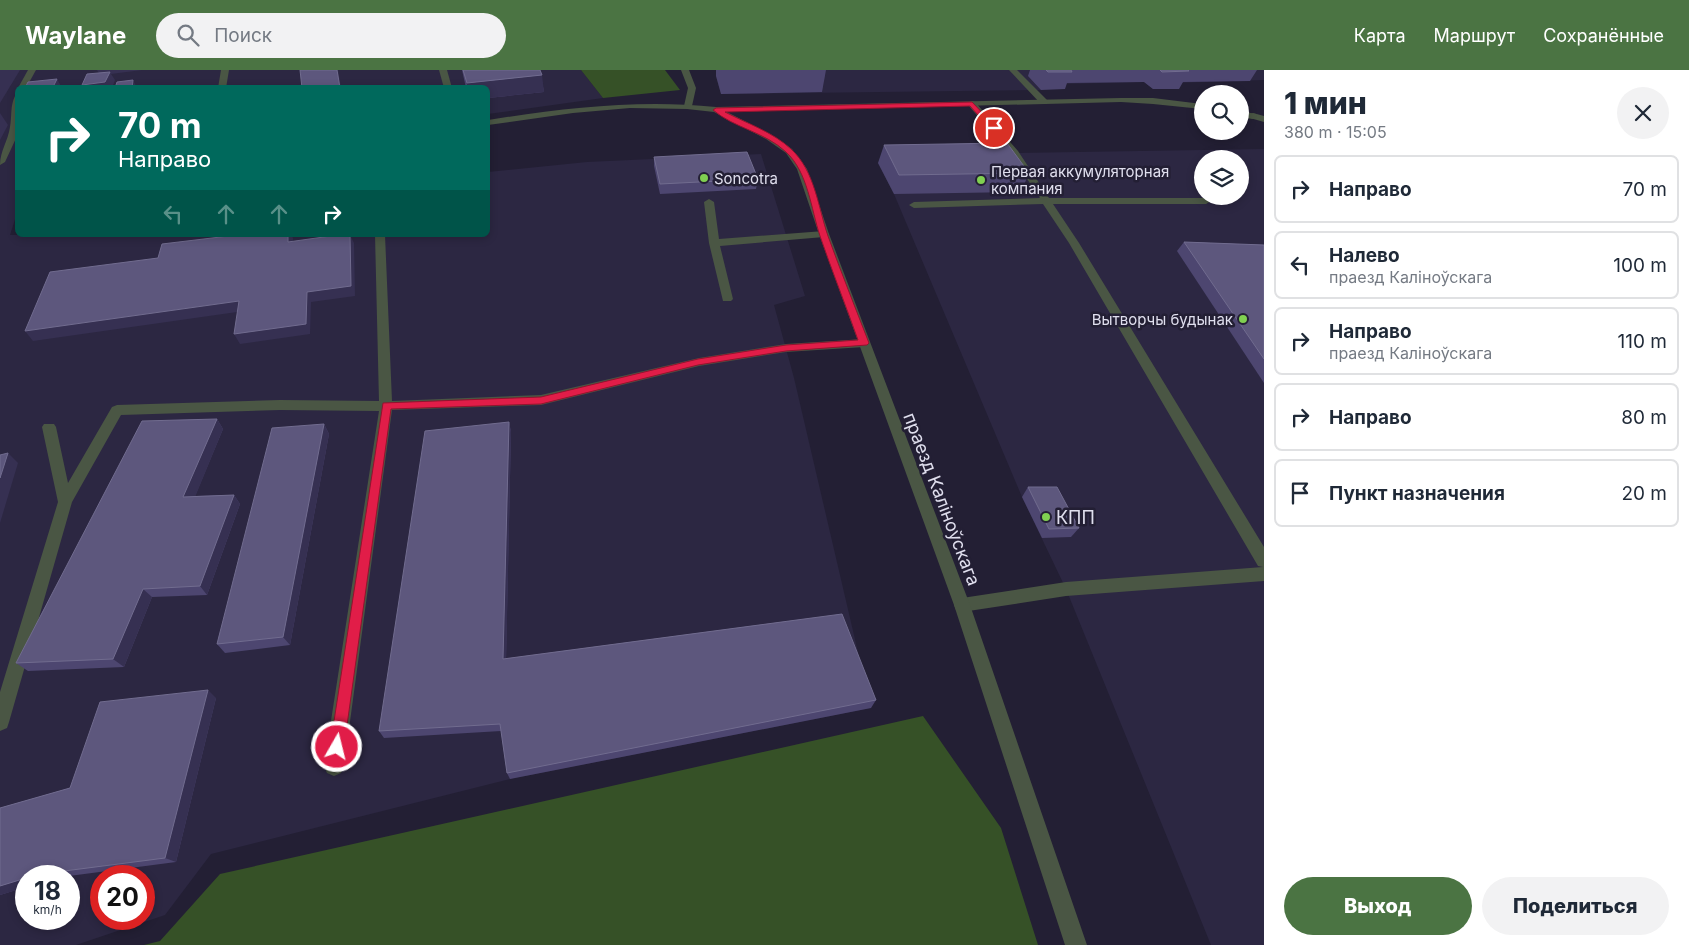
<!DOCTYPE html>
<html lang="ru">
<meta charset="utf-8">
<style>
body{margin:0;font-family:Inter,sans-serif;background:#f2f2f3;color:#1f2937;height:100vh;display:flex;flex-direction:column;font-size:19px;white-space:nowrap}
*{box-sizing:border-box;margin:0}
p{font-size:16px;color:#747a83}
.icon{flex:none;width:28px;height:28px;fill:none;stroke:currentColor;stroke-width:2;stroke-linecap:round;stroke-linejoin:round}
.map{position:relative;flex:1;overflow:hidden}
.panel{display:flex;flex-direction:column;background:#fff;width:425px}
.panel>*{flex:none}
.top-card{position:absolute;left:15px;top:15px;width:475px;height:152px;border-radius:8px;box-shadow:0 2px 8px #0003;background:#00695c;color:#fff;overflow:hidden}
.tools{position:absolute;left:1194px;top:15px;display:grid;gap:10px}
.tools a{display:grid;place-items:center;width:55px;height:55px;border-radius:50%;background:#fff;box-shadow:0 2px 8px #0003;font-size:25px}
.speed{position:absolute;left:15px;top:795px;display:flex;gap:10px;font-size:25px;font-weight:700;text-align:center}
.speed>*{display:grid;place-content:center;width:65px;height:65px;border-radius:50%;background:#fff;box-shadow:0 2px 8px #0003;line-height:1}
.speed small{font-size:12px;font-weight:400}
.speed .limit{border:8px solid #d22;background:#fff;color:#111}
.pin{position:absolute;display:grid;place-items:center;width:42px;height:42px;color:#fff;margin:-21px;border:2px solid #fff;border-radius:50%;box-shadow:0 1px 5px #0007}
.me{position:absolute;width:55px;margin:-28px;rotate:8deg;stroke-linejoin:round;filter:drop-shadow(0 0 4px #0008)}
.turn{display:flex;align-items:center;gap:18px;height:105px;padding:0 20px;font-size:22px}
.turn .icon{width:65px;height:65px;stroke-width:2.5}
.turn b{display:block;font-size:35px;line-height:42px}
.lanes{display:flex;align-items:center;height:48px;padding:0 20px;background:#0003;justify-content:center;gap:25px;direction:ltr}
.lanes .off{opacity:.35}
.round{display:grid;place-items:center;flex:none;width:52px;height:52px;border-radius:26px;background:#f2f2f3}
.head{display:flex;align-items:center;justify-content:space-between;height:85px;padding:0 20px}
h1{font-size:30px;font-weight:800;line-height:38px}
.button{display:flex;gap:10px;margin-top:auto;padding:10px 20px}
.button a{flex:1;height:58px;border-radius:30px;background:#4b7443;color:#fff;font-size:20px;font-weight:800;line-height:58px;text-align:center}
.button a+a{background:#f2f2f3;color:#1f2937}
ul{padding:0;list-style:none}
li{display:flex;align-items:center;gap:15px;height:68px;margin:0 10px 8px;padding:0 10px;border:2px solid #e0e1e3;border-radius:8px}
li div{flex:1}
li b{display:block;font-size:19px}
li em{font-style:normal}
header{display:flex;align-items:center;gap:30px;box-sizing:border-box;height:70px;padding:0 25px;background:#4b7443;color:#fff}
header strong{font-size:24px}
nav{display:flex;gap:28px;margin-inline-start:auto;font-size:18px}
.search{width:350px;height:45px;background:#f2f2f3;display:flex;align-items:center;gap:12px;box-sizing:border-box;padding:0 18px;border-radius:28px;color:#747a83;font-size:19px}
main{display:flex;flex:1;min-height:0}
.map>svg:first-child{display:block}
</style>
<header>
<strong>Waylane</strong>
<div class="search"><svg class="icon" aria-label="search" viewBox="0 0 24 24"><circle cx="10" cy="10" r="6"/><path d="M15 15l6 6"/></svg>Поиск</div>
<nav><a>Карта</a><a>Маршрут</a><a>Сохранённые</a></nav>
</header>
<main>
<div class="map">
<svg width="1264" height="875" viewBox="0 0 1264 875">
<rect width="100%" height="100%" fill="#231f34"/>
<!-- built -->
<g fill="#2c2742" fill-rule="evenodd">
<path d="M0 0H581L603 28 488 44V18H18L17 143 10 165H488V102L587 92 761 84 805 226 774 235 794 308 871 638 510 709 211 784 165 845 76 875H0ZM26 806H69V849H26ZM101 806H144V849H101Z"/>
<polygon points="722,0 1264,0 1264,10 1173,13 1179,19 1153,19 1144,12 1060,14 1041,20 721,24 716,6"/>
<path d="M1264 79V875H1211L1066 519 1022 427 894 124 878 93 999 91 1015 83ZM1202 89H1240V126H1202Z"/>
</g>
<!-- forest -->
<g fill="#365127">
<polygon points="581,0 665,0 680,20 603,28"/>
<polygon points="923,646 1001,758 1038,875 144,875 160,871 220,804"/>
</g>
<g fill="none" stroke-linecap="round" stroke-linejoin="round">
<!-- lane -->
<g fill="#4a5644" fill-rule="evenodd">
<polygon points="28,0 36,0 26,18 18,18"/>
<polygon points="221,0 229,0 226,18 218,18"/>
<polygon points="439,0 447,0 452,18 444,18"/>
<polygon points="681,0 689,0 696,18 692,36 688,39 684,36 688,18"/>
<polygon points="1009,0 1017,0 1047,30 1047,34 1041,34"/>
<path d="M15 26H18V64L5 92 0 95C0 81 8 71 10 57 12 47 10 36 15 26Z"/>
<polygon points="972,31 975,32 1018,81 1049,128 1206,128 1211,131 1206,134 1053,134 1079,173 1264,477 1264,511 1066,526 962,542 956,540 954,535 956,530 962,528 1066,512 1263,497 1258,496 1069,173 1043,134 914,138 909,135 914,132 1040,128 1011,85 969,36 969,32"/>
<polygon points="1253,43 1264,46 1264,52 1250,48 1250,44"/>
<polygon points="709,129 714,132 719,169 824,161 829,164 824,167 720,176 733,229 731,231 723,231 709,173 704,132"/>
<polygon points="375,165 385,165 392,331 541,325 699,288 786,274 864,269 870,273 864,277 786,282 699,296 541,335 392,340 344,696 341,703 334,706 327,703 324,696 379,341 280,340 121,345 72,432 9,652 7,658 0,661 0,622 58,432 42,357 44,354 54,354 56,357 68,413 112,337 117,335 280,330 379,331"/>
</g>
<!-- street -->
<g fill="#4a5644" fill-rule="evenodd">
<path d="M1121 28H1153L1202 34V39L1153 34 1121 32 727 42 772 65 792 79 807 99 829 164 970 535 1087 875H1065L954 535 819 164 797 99 786 83 766 69 714 42 687 39 630 38 573 43 488 55V50C564 38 639 29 716 37Z"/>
<polygon points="1240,41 1256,44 1257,46 1253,49 1240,47"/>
</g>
</g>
<!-- wall -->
<g fill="#4d4670">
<polygon points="462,0 540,0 544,22 488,28 488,18 466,18"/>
<polygon points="716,0 826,0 822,22 721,24 716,6"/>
<polygon points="1030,0 1257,0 1250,11 1183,12 1179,19 1153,19 1144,12 1067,13 1065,19 1041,20 1028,6"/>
<polygon points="884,75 1029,103 1021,122 894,124 878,93"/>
<polygon points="654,87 758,109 756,119 660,124 654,96"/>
<polygon points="1184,172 1264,175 1264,313 1177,181"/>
<polygon points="217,349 223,359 195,426 234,425 240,434 207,525 152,527 124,597 28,601 16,593"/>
<polygon points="509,352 511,362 506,588 876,630 871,638 510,709 507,703 501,661 384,668 379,661"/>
<polygon points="324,354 329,364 290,575 225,583 217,574"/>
<polygon points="1028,417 1079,458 1071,467 1042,468 1022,427"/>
<polygon points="216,628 176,792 69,806 26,806 26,817 0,825 0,738 70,718"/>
</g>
<!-- shaded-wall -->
<g fill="#363052">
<polygon points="0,0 20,0 0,33"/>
<polygon points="97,0 142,0 111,4 115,10 112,18 83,18 82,15 100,5"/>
<polygon points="337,0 338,0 341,18 340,18"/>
<polygon points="542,5 544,22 488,28 488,18 467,18 467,13"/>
<polygon points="57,9 62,18 51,18"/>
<polygon points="133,10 137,18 132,18"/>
<polygon points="0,43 8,55 0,70"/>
<polygon points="288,165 291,165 293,168 292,182 288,172"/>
<polygon points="350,165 354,173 355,226 311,232 310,264 240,274 234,264"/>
<polygon points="239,231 244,241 33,271 25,261"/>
<polygon points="217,349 223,359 191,437 183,427"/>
<polygon points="509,352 511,362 506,597 503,589"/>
<polygon points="324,354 329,364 290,575 283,567"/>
<polygon points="8,383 18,393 0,453 0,408"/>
<polygon points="234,425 240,434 207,525 200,516"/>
<polygon points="143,519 152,527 124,597 113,589"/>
<polygon points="208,620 216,628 176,792 165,788"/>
<polygon points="41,804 48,806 32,806"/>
<polygon points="26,808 26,817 0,825 0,816"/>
</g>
<!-- building -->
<g fill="#5d577d" stroke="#716c8f">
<polygon points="300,0 337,0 340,18 302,18"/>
<polygon points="463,0 540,0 542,5 467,13"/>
<polygon points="1046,0 1071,0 1072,2 1048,2"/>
<polygon points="1160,0 1188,0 1189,1 1162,2"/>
<polygon points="110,2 105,12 82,15 87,4"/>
<polygon points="57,9 53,17 25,18 28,12"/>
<polygon points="133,10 132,18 115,18 117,12"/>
<polygon points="1007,73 1029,103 899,105 884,75"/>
<polygon points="747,82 758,109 660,114 654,87"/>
<polygon points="237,165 288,165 288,172 338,165 350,165 351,216 307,222 306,254 234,264 239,231 25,261 50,202 158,188 162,174"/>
<polygon points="1184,172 1264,175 1264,289"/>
<polygon points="217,349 183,427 234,425 200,516 143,519 113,589 16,593 142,351"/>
<polygon points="509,352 503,589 842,544 876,630 507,703 500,654 379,661 425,361"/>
<polygon points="324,354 283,567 217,574 272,358"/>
<polygon points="8,383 0,408 0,385"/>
<polygon points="1028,417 1057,417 1079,458 1049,459"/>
<polygon points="208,620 165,788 41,804 32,806 26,806 26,808 0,816 0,738 70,718 100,632"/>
</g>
<!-- route -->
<path fill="#e11d48" stroke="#92132f" d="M972 32 996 57V60H991L970 36 725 42C746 53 773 62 791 79 815 101 818 137 828 166 841 202 855 237 869 273L867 275 786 281 698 295 541 334 391 339 344 677 342 682 337 684 332 682 330 677 383 333 541 327 698 289 786 275 858 270C846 236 832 201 820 166 811 139 808 102 786 82 765 62 734 58 713 40L716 38Z"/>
<!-- markers -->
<g fill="#80d051" stroke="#231f34" stroke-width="2">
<circle cx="704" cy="108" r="5"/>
<circle cx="981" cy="110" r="5"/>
<circle cx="1243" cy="249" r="5"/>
<circle cx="1046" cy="447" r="5"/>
</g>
<g text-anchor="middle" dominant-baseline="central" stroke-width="5" stroke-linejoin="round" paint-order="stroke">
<!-- far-poi labels -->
<g font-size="15" fill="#e0dfee" stroke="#231f34" text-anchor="start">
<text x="991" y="101">Первая аккумуляторная<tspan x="991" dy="17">компания</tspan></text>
<text x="714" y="108">Soncotra</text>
<text x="1233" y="249" text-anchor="end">Вытворчы будынак</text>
</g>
<!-- street labels -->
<g font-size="18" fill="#e0dfee" stroke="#231f34">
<text transform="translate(942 429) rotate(69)">праезд Каліноўскага</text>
</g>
<!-- poi labels -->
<g font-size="18" fill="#e0dfee" stroke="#231f34" text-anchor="start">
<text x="1056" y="447">КПП</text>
</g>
</g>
</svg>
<div class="tools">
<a><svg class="icon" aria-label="search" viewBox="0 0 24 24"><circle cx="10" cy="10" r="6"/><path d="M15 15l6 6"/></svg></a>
<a><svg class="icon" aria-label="layers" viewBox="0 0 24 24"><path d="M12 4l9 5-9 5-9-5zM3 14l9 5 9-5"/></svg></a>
</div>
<div class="speed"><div>18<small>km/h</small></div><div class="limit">20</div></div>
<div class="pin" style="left:994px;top:58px;background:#d93025"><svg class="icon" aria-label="arrive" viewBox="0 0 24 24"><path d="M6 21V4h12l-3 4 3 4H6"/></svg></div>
<svg class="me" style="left:337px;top:677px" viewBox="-20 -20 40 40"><circle r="17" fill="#e11d48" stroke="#fff" stroke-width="3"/><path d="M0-11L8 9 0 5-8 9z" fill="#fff"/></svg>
<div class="top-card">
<div class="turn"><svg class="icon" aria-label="right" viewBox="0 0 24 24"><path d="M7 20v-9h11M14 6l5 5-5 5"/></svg><div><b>70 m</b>Направо</div></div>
<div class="lanes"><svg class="icon off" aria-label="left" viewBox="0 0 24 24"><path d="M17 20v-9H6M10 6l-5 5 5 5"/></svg><svg class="icon off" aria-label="ahead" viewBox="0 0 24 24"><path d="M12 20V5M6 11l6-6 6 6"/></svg><svg class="icon off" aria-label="ahead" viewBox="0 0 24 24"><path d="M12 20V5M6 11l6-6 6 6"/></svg><svg class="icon" aria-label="right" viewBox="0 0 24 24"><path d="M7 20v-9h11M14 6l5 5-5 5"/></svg></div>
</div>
</div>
<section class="panel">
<div class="head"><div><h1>1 мин</h1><p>380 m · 15:05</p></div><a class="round"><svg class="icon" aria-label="close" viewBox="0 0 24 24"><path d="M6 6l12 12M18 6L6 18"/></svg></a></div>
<ul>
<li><svg class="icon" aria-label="right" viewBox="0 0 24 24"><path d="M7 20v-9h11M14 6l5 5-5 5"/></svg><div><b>Направо</b></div><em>70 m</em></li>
<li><svg class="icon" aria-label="left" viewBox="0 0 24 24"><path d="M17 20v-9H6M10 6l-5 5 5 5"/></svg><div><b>Налево</b><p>праезд Каліноўскага</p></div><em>100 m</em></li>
<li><svg class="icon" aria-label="right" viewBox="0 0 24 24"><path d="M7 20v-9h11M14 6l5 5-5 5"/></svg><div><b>Направо</b><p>праезд Каліноўскага</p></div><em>110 m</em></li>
<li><svg class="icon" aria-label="right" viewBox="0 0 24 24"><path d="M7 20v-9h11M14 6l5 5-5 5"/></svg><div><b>Направо</b></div><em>80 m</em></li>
<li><svg class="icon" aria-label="arrive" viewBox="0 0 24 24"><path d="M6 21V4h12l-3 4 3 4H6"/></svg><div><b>Пункт назначения</b></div><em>20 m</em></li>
</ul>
<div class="button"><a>Выход</a><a>Поделиться</a></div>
</section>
</main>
